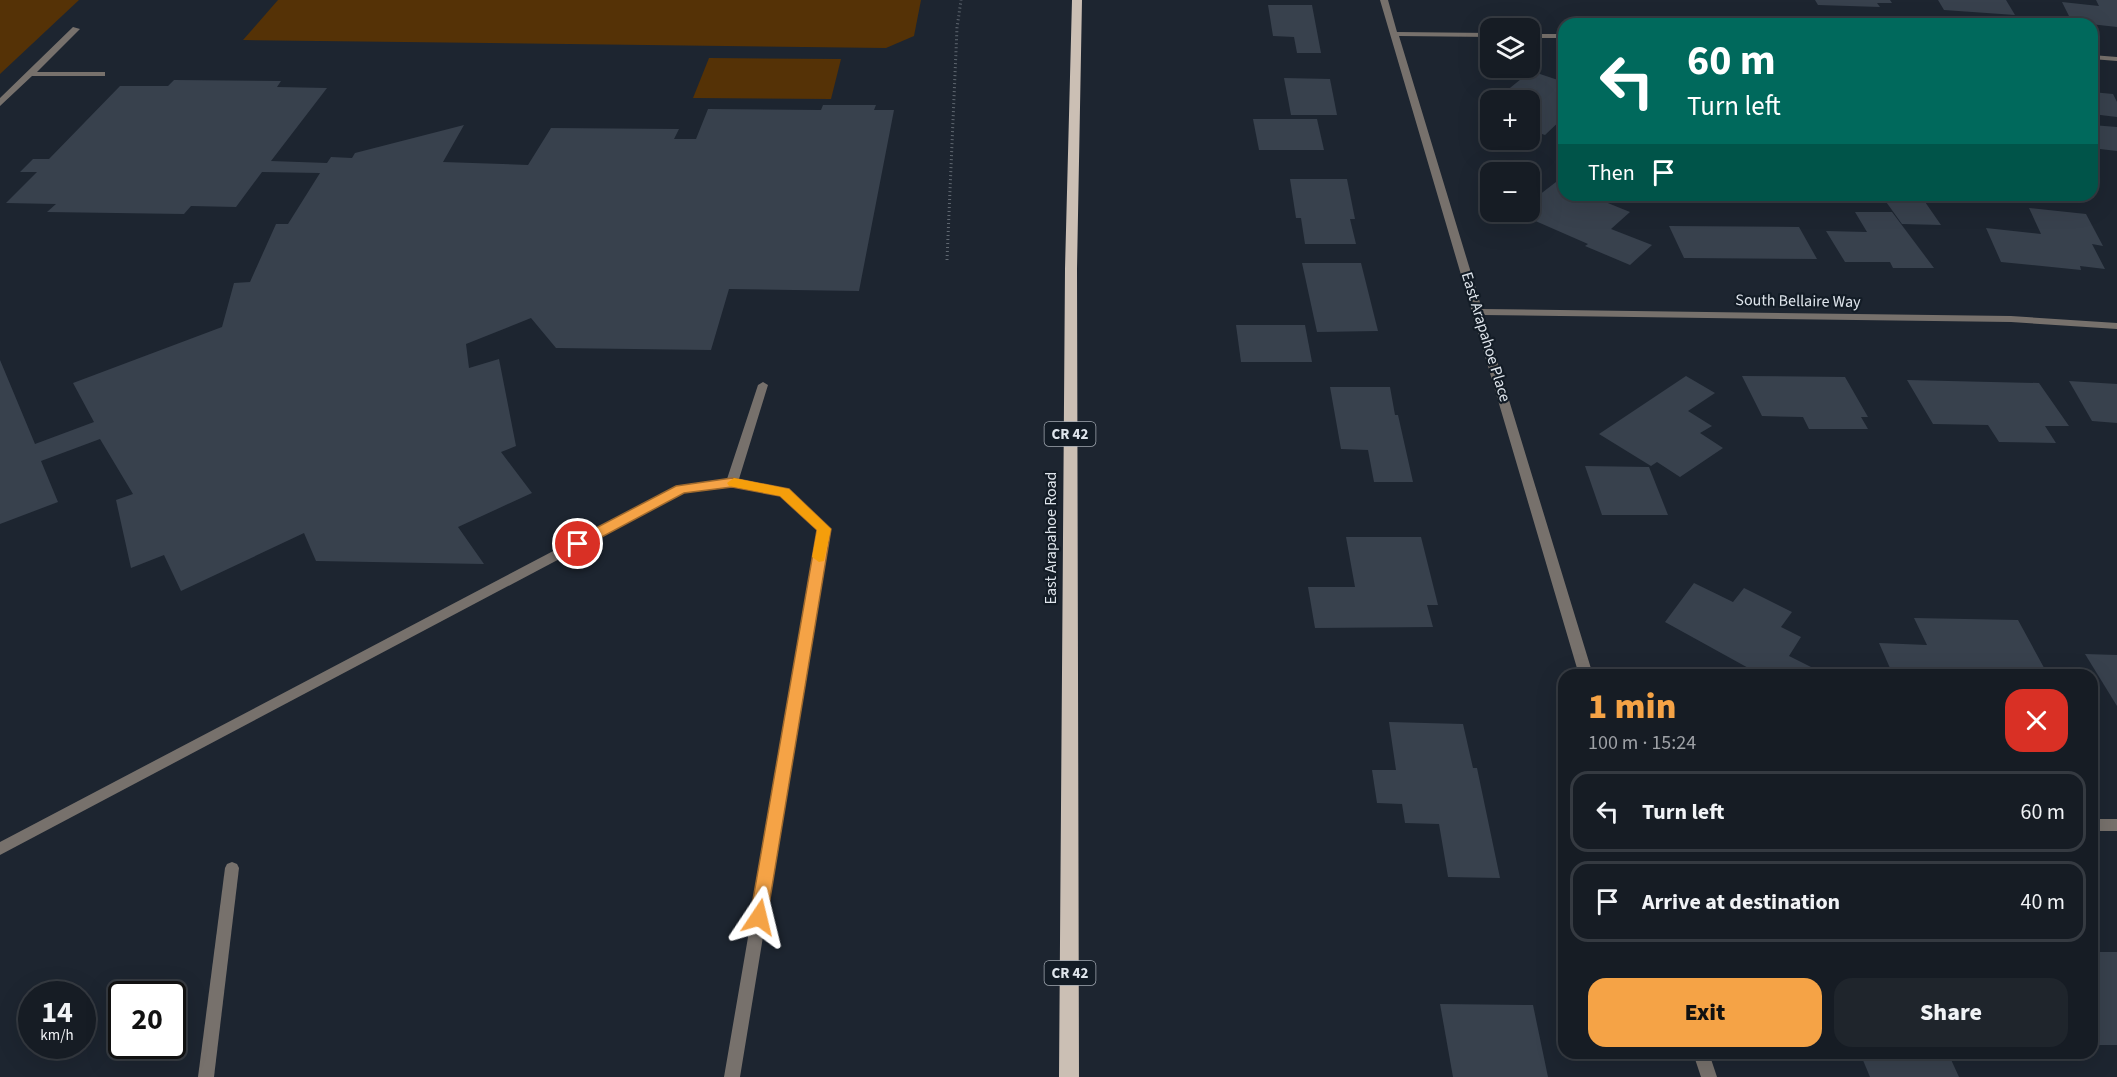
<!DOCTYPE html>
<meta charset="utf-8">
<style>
body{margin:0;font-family:"Source Sans 3",sans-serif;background:#1f252c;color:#f1f3f6;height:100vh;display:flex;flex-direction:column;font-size:22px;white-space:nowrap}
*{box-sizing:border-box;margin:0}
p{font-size:20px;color:#9ea1a6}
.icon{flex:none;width:33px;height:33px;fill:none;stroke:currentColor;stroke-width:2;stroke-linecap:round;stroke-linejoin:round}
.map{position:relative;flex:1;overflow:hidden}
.side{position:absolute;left:1558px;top:669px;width:540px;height:390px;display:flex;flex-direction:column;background:#161c24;border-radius:18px;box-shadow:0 6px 24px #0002,0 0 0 2px #353a41}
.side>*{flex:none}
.guide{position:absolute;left:1558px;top:18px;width:540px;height:183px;border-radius:18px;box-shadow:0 6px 24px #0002,0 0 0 2px #353a41;background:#00695c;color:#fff;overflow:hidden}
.controls{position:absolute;left:1480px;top:18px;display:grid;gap:12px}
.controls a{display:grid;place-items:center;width:60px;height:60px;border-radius:12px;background:#161c24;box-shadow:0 6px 24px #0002,0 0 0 2px #353a41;font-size:30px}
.speed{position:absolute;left:18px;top:981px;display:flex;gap:12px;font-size:30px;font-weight:700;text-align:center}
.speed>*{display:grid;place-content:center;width:78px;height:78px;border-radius:50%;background:#161c24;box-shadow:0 6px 24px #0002,0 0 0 2px #353a41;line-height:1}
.speed small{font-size:15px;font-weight:400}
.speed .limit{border:3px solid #111;border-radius:9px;background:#fff;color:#111}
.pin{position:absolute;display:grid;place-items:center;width:51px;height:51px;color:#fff;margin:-26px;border:3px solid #fff;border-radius:50%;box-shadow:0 2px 6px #0007}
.me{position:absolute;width:66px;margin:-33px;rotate:10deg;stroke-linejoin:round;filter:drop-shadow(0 0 4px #0008)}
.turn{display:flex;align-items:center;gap:21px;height:126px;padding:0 30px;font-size:27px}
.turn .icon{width:78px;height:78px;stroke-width:2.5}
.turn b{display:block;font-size:42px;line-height:51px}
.then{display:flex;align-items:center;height:57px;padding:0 30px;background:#0003;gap:12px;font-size:22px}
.round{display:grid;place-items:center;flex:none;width:63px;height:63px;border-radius:18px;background:#1f252c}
.head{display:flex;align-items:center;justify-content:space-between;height:102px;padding:0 30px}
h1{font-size:36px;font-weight:800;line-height:45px;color:#f5a346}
.action{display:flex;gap:12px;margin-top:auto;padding:12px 30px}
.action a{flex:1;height:69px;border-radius:18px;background:#f5a346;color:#111;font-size:24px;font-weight:800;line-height:69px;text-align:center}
.action a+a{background:#1f252c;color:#f1f3f6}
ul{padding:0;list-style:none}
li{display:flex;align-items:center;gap:18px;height:81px;margin:0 12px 9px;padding:0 18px;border:3px solid #353a41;border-radius:18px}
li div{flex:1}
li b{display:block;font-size:22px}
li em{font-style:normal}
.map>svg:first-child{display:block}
</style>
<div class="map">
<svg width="2117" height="1077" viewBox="0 0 2117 1077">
<rect width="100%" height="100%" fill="#1d2530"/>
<!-- green -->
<g fill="#553206">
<polygon points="0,0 79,0 0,74"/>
<polygon points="278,0 921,0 914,36 886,48 243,40"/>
<polygon points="709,58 841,59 831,99 693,98"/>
</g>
<!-- building -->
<g fill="#38414d">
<polygon points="1815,0 1890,0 1892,3 1877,3 1880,7 1818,5"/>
<polygon points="1938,0 2006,0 2015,15 1944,10"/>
<polygon points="2096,0 2117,0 2117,27 2072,22 2062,2 2099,6"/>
<polygon points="1268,5 1312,5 1321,53 1297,53 1294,37 1273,36"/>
<polygon points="1531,71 1564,82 1564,117 1545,135 1530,130 1530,100 1495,100"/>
<polygon points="1284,78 1330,79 1337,115 1291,115"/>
<polygon points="174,80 281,81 277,87 327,88 271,161 327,163 331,157 352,158 355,153 464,125 443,162 528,165 551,128 679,129 674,139 696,139 708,109 821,110 823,105 876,105 874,110 894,110 859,291 729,289 711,350 556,348 531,318 466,344 469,368 499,359 516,446 501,452 532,493 458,527 484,564 316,561 304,533 181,591 164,555 131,568 116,500 133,494 100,439 41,461 58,502 0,524 0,360 35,444 94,422 73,383 222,327 234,283 250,282 276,224 288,224 320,173 262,172 236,207 191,206 184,214 47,212 56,204 6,203 37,172 20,172 33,159 49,159 120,86 168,86"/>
<polygon points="2092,92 2113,94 2117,102 2117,117 2092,114"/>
<polygon points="1253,119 1317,119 1324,150 1259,150"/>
<polygon points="2092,125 2117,127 2117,151 2100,149 2092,135"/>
<polygon points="1290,179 1347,179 1355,219 1350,219 1356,244 1305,244 1301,218 1296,218"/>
<polygon points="1556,182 1564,185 1564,195 1588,195 1630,212 1611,229 1652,245 1630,265 1585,246 1588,244 1515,212 1530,212 1530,202"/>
<polygon points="1890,195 1914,195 1916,199 1923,199 1941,225 1902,224 1884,199 1892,199"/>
<polygon points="2029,208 2086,214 2103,246 2092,244 2105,269 2080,266 2081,270 2001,262 1986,228 2041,234"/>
<polygon points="1855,212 1892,212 1934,268 1893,268 1890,262 1845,262 1826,231 1867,232"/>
<polygon points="1669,226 1799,227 1817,259 1684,258"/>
<polygon points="1302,263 1361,263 1378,331 1317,332"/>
<polygon points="1236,325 1305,325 1312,362 1241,362"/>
<polygon points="1686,376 1715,393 1688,411 1712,426 1700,433 1723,448 1680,477 1657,462 1651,466 1599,434"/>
<polygon points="1742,376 1845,377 1868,417 1861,417 1868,429 1809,429 1803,417 1762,416"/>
<polygon points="1907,380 2039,383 2069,426 2045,426 2056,443 1999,442 1988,425 1933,424"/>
<polygon points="2069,381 2117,384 2117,423 2092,421"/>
<polygon points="1330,387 1390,387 1395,415 1398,415 1413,482 1374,482 1368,450 1341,449"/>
<polygon points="1585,466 1649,467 1668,515 1602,515"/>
<polygon points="1346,537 1421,537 1438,605 1427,605 1433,627 1315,628 1308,587 1355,587"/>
<polygon points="1694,583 1733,602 1744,588 1792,612 1781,627 1801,637 1789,656 1827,675 1761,675 1665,622"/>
<polygon points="1914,618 2018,620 2048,675 1893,675 1879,643 1927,645"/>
<polygon points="2085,654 2117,655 2117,706"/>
<polygon points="1389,722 1463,724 1473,768 1477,768 1500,878 1448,877 1439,824 1405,823 1402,804 1377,803 1372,770 1396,770"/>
<rect x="2092" y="952" width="25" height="93"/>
<polygon points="1440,1004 1533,1005 1548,1077 1453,1077"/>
<polygon points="1860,1053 1948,1053 1959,1077 1870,1077"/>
</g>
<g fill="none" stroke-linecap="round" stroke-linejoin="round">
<!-- path -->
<polyline stroke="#606871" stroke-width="3" stroke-dasharray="1 3" stroke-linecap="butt" points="947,260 957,28 961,0"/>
<!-- lane -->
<g fill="#77716c" fill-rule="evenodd">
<polygon points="73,27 80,29 37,72 105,72 105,76 32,76 0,106 0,98"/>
<polygon points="763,382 768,385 739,479 788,489 830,529 740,1077 724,1077 818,530 780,495 732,486 684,493 0,855 0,842 677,486 727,479 758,385"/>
<polygon points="232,862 237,864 239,868 214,1077 198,1077 225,868 227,864"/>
</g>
<!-- street -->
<g fill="#77716c" fill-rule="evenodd">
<polygon points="1380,0 1388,0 1397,32 1491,33 1491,37 1399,36 1482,309 2011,316 2117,323 2117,329 2011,322 1483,315 1593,675 1579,675"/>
<rect x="1530" y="34" width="34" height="4"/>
<polygon points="2092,55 2117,57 2117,61 2092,59"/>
<rect x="2092" y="819" width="25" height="12"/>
<polygon points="1693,1053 1709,1053 1717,1077 1701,1077"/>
</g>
<!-- primary -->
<polygon fill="#cbbfb4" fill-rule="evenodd" points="1072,0 1082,0 1077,269 1079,1077 1059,1077 1065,269"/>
</g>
<!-- route -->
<polygon fill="#f5a346" stroke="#9f6a2e" stroke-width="1.5" points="732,478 789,489 831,529 767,917 765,923 759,925 753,923 750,917 817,530 780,496 732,487 684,493 583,547 573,547 571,544 573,540 676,486"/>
<!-- slow -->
<polygon fill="#f59e0b" points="734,478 789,489 831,529 824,561 819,562 812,557 817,530 780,496 729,486 727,483"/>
<g text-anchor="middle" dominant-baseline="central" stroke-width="4.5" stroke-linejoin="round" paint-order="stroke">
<!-- shield labels -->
<g fill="#131c26" stroke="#a2a9b1" stroke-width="1.5">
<rect x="1044.5" y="422" width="51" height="24" rx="4.5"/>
<rect x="1044.5" y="961" width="51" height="24" rx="4.5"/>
</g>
<g font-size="15" font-weight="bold" fill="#dfe5ec">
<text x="1070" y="434">CR 42</text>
<text x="1070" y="973">CR 42</text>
</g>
<!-- street labels -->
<g font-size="16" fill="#dfe5ec" stroke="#131c26">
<text transform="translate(1798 301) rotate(1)">South Bellaire Way</text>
<text transform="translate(1486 337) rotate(73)">East Arapahoe Place</text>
<text transform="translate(1051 538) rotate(-90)">East Arapahoe Road</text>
</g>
</g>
</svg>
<div class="controls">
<a><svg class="icon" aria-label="layers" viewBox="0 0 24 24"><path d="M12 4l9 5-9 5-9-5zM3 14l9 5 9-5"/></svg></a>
<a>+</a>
<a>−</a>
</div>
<div class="speed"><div>14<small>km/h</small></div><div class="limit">20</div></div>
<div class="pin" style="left:578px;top:544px;background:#d93025"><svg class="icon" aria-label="arrive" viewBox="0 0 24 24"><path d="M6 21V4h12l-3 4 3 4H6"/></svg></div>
<svg class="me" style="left:759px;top:917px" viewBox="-20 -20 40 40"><path d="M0-17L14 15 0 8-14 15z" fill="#f5a346" stroke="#fff" stroke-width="4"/></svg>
<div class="guide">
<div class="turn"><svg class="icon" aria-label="left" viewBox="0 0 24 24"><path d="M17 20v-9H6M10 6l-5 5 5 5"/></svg><div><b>60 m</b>Turn left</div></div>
<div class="then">Then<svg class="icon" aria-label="arrive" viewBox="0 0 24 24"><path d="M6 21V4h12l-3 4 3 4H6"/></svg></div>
</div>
<section class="side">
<div class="head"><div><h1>1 min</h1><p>100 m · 15:24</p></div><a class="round" style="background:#d93025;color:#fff"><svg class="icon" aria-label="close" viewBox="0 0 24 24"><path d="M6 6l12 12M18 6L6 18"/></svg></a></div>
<ul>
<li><svg class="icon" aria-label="left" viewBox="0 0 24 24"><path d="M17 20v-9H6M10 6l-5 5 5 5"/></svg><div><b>Turn left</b></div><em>60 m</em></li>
<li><svg class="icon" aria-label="arrive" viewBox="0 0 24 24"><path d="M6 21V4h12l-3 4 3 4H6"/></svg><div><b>Arrive at destination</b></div><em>40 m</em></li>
</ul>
<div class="action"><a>Exit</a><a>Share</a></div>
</section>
</div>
